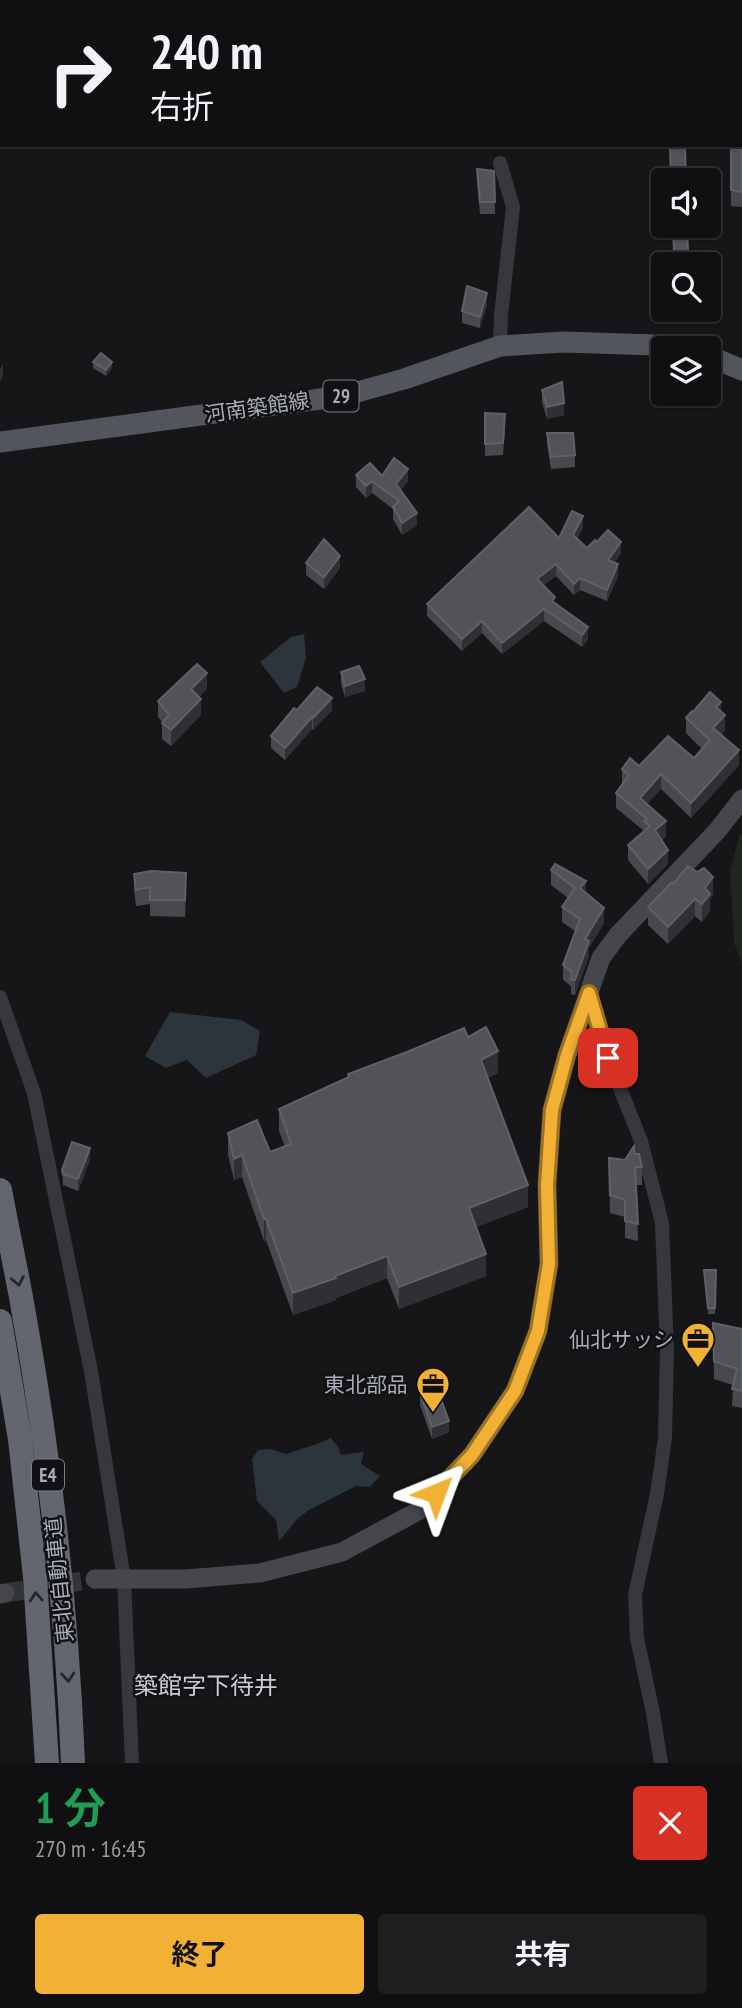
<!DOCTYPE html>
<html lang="ja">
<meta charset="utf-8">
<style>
body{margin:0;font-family:"PT Sans Narrow","Noto Sans JP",sans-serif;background:#1e1e20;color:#f1f3f6;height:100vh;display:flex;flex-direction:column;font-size:26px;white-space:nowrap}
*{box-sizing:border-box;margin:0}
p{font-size:23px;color:#9c9d9f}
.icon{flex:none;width:38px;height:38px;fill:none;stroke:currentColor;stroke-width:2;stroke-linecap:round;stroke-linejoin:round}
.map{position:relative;height:1763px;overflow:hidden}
.panel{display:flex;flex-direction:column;background:#101012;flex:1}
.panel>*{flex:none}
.top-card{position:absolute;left:0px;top:0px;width:742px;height:147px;box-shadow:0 2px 5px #0004,0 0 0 2px #303032;background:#101012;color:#f1f3f6;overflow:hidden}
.controls{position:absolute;left:651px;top:168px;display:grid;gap:14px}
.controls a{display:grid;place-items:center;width:70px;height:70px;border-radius:7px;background:#101012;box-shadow:0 2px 5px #0004,0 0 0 2px #303032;font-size:35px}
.pin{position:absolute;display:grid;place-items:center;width:60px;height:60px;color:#fff;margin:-30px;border-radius:14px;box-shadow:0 4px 10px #0006}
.me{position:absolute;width:77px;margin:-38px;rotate:44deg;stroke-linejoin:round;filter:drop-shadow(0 0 5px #0008)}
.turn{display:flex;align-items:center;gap:24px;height:147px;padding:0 35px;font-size:32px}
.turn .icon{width:91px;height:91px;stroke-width:2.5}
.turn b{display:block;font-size:49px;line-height:60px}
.round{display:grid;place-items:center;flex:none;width:74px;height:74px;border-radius:7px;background:#1e1e20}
.overview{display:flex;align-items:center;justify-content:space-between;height:119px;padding:0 35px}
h1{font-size:42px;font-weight:700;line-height:52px;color:#1e9e55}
.primary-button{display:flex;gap:14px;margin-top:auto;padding:14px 35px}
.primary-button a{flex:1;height:80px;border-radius:7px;background:#f2b134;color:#111;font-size:28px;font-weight:700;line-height:80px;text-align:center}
.primary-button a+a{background:#1e1e20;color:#f1f3f6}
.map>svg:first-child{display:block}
</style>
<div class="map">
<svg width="742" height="1763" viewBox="0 0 742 1763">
<rect width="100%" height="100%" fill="#161618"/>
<!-- green -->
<polygon fill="#1e261f" points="742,833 742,963 734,943 730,872 739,836"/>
<!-- water -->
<g fill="#2c353c">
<polygon points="304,634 306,658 297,687 284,693 260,662 291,637"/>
<polygon points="170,1012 241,1020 260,1031 256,1055 206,1078 187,1060 166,1068 145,1056"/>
<polygon points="331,1438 338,1447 341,1455 364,1452 361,1464 380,1476 370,1487 356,1486 309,1510 297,1519 279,1541 276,1520 257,1501 252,1459 258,1450 270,1449 286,1454 317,1444"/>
</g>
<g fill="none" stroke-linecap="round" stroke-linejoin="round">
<!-- secondary-tunnel -->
<polyline stroke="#333438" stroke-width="19" stroke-dasharray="19 10" stroke-linecap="butt" points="5,1593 95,1579"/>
<!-- street -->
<g stroke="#37383d" stroke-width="14">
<polyline points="500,346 501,315 513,207 500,163"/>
<polyline points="589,993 608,1058 641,1141 662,1223 667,1350 665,1438 657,1494 635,1595 637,1638 653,1713 661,1763"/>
<polyline points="0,997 34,1093 91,1371 124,1579 132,1763"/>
</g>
<!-- secondary -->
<g stroke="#45474d" stroke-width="19">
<polyline points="95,1579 186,1579 260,1573 342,1552 418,1511 472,1455 515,1391 538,1331 549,1264 547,1185 552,1110 567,1055 601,958 618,935 717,831 742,799"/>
<polyline points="0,1594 5,1593"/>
</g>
<!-- primary -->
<g stroke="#53555c" stroke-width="21">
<polyline points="709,356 742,370"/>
<polyline points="0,442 343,396 404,379 500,346 563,342 656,345 676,348"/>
</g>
<!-- highway -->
<g stroke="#63666e" stroke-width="24">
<path d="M0 1190C8 1234 18 1277 25 1320 51 1466 67 1615 73 1763"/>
<polyline points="0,1321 20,1439 35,1577 47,1763"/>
</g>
</g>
<!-- wall -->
<g fill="#47494d">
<polygon points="731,149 742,149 742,207 731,206"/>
<polygon points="477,169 494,171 495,214 480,214 477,181"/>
<polygon points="672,226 687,226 688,264 674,264"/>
<polygon points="487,305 480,328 462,323 462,311"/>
<polygon points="93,362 112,368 106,376 93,368"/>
<polygon points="542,390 564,415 547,419 542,402"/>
<polygon points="485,413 505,426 503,455 485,456"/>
<polygon points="547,433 575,455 575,467 551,469 547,445"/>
<polygon points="356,475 382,476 408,481 401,490 417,525 402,535 393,519 393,509 372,493 366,498 356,487"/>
<polygon points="583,527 577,539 587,548 597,542 621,553 614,563 618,576 607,601 580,590 574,595 556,576 544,585 555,603 588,639 582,647 544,621 502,654 482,633 462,651 427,616 427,604"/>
<polygon points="306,563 340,568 324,589 306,575"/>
<polygon points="341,672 365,691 345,697 341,684"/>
<polygon points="207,689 199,697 201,715 171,746 162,739 162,722 158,717 158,701"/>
<polygon points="297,710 332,710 313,730 312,729 285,760 271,748 271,736"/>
<polygon points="721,711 725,730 721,735 739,765 691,818 661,789 647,804 666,836 662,840 668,864 648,884 628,860 628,845 644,831 616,808 616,793 622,784 622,769 694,758 702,749 686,733 686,718 693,712"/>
<polygon points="551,870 586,893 604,923 589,948 589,956 575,995 571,994 571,986 563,980 563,965 575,931 562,922 562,907 568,898 551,885"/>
<polygon points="134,874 186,889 185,917 150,916 150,904 136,906 134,890"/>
<polygon points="713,894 710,899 710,911 702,922 695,916 668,944 648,925 648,907"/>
<polygon points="468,1037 498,1073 488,1078 528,1207 476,1227 486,1276 399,1309 387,1278 336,1298 336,1300 293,1315 266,1240 264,1241 242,1177 234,1180 228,1155 228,1133 270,1152 285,1147 279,1131 279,1109 348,1077 348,1074"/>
<polygon points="609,1158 625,1160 642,1167 642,1185 636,1185 638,1241 625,1238 625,1217 610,1213"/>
<polygon points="90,1159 78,1191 63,1185 62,1170"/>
<polygon points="704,1270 716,1270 715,1314 708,1314"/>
<polygon points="713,1323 742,1329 742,1408 732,1406 733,1385 714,1379"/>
<polygon points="420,1393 449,1432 432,1439 420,1405"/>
</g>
<!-- shaded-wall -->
<g fill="#2f3033">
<polygon points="487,293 487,305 480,328 480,317"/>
<polygon points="112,362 112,368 106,376 106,370"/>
<polygon points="3,364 3,376 0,381 0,369"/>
<polygon points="564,403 564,415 547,419 547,407"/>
<polygon points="408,469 408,481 396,496 396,484"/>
<polygon points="372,481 372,493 366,498 366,486"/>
<polygon points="417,513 417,525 402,535 402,523"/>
<polygon points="583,516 583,527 573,546 573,535"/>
<polygon points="621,542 621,553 608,572 608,560"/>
<polygon points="340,556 340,568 324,589 324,577"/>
<polygon points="556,564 556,576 537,590 537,579"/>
<polygon points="618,564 618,576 607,601 607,590"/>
<polygon points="580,578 580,590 574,595 574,584"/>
<polygon points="544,609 544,621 502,654 502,643"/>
<polygon points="482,621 482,633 462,651 462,639"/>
<polygon points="588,627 588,639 582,647 582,635"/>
<polygon points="207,673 207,689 191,704 191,689"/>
<polygon points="365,679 365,691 345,697 345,686"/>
<polygon points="332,698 332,710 313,730 313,718"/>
<polygon points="201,699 201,715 171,746 171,730"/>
<polygon points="721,702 721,717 716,707"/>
<polygon points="725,715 725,730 713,743 713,728"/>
<polygon points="312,717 312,729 285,760 285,748"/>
<polygon points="739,750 739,765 691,818 691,803"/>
<polygon points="661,774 661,789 640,813 640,798"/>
<polygon points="666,821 666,836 655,845 655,830"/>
<polygon points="668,850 668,864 648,884 648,869"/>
<polygon points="713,877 713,894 710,899 710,911 702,922 702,904 705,888"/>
<polygon points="586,881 586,896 580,888"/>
<polygon points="695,899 695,916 668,944 668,927"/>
<polygon points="604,908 604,923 589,948 589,956 575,995 575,980 585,939"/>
<polygon points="498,1051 498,1073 481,1081 481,1060"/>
<polygon points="90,1148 90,1159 78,1191 78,1179"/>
<polygon points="242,1155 242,1177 234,1180 234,1159"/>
<polygon points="528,1185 528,1207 469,1230 469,1208"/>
<polygon points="264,1219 266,1219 266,1240 264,1241"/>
<polygon points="486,1254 486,1276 399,1309 399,1287"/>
<polygon points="387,1256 387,1278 336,1298 336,1300 293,1315 293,1293"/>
<polygon points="449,1421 449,1432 432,1439 432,1427"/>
</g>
<!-- building -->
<g fill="#525359" stroke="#5f6168" stroke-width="2">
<rect x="359" y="0" width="67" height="2"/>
<polygon points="516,0 572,0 571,2 516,2"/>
<polygon points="670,148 685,148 686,180 671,180"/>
<polygon points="731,149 742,149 742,192 731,190"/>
<polygon points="477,169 494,171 495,202 480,202"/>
<polygon points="673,226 687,226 688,251 674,252"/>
<polygon points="467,286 487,293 480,317 462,311"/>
<polygon points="101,353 112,362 106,370 93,362"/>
<polygon points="562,382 564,403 547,407 542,390"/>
<polygon points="485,413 505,414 503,443 485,444"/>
<polygon points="547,433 573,433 575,455 551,457"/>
<polygon points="394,458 408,469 396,484 417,513 402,523 393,507 399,501 372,481 366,486 356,475 370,463 382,476"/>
<polygon points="529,507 559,538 572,511 583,516 573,535 587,548 595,540 597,542 608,530 621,542 608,560 618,564 607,590 580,578 574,584 556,564 537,579 555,597 552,601 588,627 582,635 544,609 502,643 482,621 462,639 427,604"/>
<polygon points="324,539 340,556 324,577 306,563"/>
<polygon points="197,664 207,673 191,689 201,699 171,730 162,723 169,715 158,701"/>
<polygon points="359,666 365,679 345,686 341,672"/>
<polygon points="317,687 332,698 313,718 312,717 285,748 271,736 294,708 297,710"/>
<polygon points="710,692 721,702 716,707 725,715 713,728 739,750 691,803 661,774 640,798 666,821 655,830 668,850 648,869 628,845 650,826 644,821 647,819 616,793 629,775 622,769 630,758 639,766 668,736 694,758 710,740 686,718 692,711 693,712"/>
<polygon points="555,864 586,881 580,888 604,908 585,939 589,941 575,980 571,979 572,972 563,965 580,919 562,907 575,888 551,870"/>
<polygon points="688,866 697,872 704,868 713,877 705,888 710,894 702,904 695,899 668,927 648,907 671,883 673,884"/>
<polygon points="151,871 186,873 185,900 150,900 150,887 136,890 134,874"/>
<polygon points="486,1027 498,1051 481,1060 528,1185 469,1208 486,1254 399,1287 387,1256 335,1276 336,1278 293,1293 266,1219 264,1219 242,1155 234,1159 228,1133 257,1120 270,1152 291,1144 279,1109 349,1077 348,1074 407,1052 464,1028 468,1037"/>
<polygon points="72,1142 90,1148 78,1179 63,1174 62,1170"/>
<polygon points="634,1146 635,1154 639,1154 642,1167 635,1167 638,1224 625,1221 625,1200 610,1195 609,1158 625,1160"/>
<polygon points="704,1270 716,1270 715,1308 708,1308"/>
<polygon points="713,1323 742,1329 742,1391 732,1389 737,1369 714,1361"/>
<polygon points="436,1386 449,1421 432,1427 420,1393"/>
</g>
<!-- one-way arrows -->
<defs><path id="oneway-chevron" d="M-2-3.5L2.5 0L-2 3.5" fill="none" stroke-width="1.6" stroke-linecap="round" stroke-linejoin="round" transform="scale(1.75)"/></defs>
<g stroke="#26262a">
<use href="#oneway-chevron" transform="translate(18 1281) rotate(79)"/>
<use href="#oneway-chevron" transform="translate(36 1597) rotate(-94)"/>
<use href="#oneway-chevron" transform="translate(68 1677) rotate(86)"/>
</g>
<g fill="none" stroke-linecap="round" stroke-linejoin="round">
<defs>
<polyline id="route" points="436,1493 472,1455 515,1391 538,1331 549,1264 547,1185 552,1110 567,1055 589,993 608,1058"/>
</defs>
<!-- route casing -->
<use href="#route" stroke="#9d7322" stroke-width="18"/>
<!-- route -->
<use href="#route" stroke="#f2b134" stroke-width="12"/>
</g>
<!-- icons -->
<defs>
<symbol id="office-pin" viewBox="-11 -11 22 30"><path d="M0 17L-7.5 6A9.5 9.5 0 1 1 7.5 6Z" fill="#f2b134" stroke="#111113"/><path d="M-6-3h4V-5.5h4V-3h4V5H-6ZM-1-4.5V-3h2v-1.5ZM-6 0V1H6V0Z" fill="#111"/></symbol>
</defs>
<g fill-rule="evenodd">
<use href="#office-pin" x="679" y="1320" width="38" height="52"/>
<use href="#office-pin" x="414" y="1365" width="38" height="52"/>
</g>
<g text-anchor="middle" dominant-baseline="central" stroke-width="5" stroke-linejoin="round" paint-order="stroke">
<!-- shield labels -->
<g fill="#111113" stroke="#7b7e86" stroke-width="2">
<rect x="323.5" y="380.5" width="35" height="31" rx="5"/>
<rect x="32" y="1459.5" width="32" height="31" rx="5"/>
</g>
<g font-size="19" font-weight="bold" fill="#a8adb8">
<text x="341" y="396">29</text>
<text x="48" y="1475">E4</text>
</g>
<!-- street labels -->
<g font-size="21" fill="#a8adb8" stroke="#111113">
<text transform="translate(257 407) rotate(-8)">河南築館線</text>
<text transform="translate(59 1580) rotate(-96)">東北自動車道</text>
</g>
<!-- poi labels -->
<g font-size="21" fill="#a8adb8" stroke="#111113" text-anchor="end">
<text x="674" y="1339">仙北サッシ</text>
<text x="408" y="1384">東北部品</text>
</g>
<!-- quarter labels -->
<g font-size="24" fill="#c9ccd4" stroke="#111113">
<text x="206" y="1685">築館字下待井</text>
</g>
</g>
</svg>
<div class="controls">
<a><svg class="icon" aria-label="sound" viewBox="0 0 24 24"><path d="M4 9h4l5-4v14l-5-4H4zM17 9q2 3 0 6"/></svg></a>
<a><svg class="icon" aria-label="search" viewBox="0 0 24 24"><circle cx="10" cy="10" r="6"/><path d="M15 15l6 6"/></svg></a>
<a><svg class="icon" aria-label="layers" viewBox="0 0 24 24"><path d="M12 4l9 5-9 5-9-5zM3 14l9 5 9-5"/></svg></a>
</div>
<div class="pin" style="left:608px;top:1058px;background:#d93025"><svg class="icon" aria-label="arrive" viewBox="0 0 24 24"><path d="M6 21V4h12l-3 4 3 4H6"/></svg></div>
<svg class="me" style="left:436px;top:1493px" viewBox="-20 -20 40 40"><path d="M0-17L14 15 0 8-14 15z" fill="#f2b134" stroke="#fff" stroke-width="4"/></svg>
<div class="top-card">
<div class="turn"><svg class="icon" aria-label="right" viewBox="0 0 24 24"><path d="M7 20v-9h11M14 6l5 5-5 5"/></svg><div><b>240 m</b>右折</div></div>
</div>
</div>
<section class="panel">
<div class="overview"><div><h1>1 分</h1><p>270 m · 16:45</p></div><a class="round" style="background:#d93025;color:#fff"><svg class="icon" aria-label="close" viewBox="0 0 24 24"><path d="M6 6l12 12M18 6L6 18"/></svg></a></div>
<div class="primary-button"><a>終了</a><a>共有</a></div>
</section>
